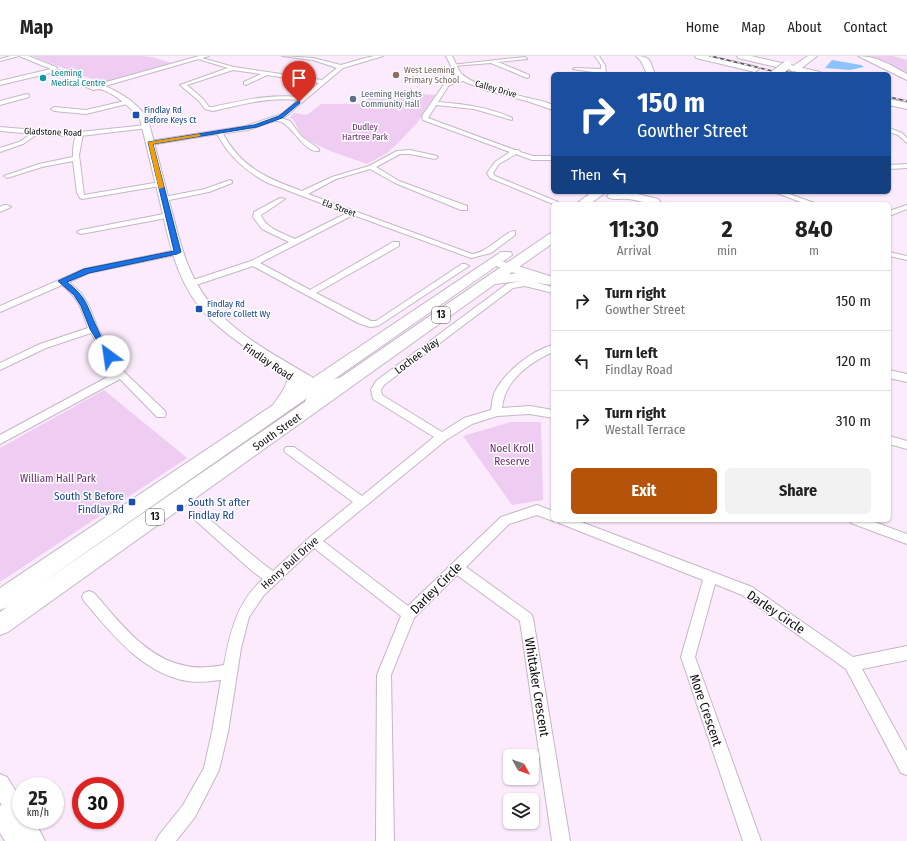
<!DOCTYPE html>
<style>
body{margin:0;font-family:"Fira Sans Condensed",sans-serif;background:#f2f2f2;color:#222;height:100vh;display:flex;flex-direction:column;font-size:15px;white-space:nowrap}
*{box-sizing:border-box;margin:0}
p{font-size:13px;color:#767676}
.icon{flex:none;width:22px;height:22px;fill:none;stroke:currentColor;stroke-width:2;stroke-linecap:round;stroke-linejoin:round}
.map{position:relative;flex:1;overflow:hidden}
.drawer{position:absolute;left:551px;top:146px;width:340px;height:320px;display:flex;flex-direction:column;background:#fff;border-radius:6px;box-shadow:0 1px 3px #0004}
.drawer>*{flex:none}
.guide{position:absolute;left:551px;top:16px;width:340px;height:122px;border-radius:6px;box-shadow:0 1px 3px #0004;background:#1a4fa0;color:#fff;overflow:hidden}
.needle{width:26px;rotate:130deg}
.fabs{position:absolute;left:503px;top:693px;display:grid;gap:8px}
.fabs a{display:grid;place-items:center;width:36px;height:36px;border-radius:6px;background:#fff;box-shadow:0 1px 3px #0004;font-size:20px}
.speed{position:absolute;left:12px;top:721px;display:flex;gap:8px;font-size:20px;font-weight:700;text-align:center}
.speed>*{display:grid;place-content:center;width:52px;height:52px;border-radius:50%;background:#fff;box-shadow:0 1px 3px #0004;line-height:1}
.speed small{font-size:10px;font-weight:400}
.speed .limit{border:6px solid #d22;background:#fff;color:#111}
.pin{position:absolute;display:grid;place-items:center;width:34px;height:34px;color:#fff;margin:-41px -17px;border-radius:50% 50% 50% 0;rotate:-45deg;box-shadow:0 0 4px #0007}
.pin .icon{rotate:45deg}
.me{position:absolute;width:44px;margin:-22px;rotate:329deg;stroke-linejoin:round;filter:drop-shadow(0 0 3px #0008)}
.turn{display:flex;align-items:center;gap:14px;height:84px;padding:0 20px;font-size:18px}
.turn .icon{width:52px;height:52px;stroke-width:2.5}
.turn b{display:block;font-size:28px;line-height:34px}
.then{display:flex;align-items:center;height:38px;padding:0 20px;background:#0003;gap:8px;font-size:15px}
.eta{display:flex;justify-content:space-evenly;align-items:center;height:68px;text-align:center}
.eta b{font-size:24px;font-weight:700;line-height:28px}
.action{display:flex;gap:8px;margin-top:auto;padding:8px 20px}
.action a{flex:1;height:46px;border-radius:6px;background:#b45309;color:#fff;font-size:16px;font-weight:700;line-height:46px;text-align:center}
.action a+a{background:#f2f2f2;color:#222}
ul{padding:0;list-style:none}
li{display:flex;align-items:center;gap:12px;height:60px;padding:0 20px;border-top:1px solid #e0e0e0}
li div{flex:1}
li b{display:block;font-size:15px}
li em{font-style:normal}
header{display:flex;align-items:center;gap:24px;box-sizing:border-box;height:56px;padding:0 20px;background:#fff;border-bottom:1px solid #e0e0e0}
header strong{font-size:19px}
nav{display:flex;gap:22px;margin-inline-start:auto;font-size:14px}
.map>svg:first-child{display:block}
</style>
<header>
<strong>Map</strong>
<nav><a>Home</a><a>Map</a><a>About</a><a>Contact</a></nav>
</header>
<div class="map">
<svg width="907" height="785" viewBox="0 0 907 785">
<rect width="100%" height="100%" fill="#fbebfc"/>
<!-- green -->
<g fill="#efccf2">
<polygon points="32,0 142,0 152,1 171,7 102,27"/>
<polygon points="869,0 893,0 907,4 907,18 887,7"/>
<path d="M418 38 435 39 417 67 397 88 387 97 367 108C346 100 322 94 304 81 297 75 297 66 290 61L294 57 307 59 321 48H364L369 40Z"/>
<polygon points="104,334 187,402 0,526 0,392"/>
<polygon points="511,366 541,366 543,444 512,449 463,380"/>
</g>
<!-- water -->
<polygon fill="#8ac3fe" points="832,4 861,9 864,11 850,14 825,12"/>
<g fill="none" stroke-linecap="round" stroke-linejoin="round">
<defs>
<g id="minor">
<polygon points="11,0 19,0 0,5 0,3"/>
<path d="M282 0 313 2 341 9 358 4 374 0H383L343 12 286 60 281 62 290 65 301 80 319 93V95C303 97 292 67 278 65 271 64 256 72 248 74 240 75 231 76 223 78 242 112 266 122 302 135L332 121 369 110 397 95 410 94 437 100 438 101 435 103 410 98H400L376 111 399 125 467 150V154H461L395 127 370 113 336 123 308 138 472 198C488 197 506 174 515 175V179L491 197 471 202 353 159 260 207 310 234 393 186H399V190L316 237 371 265H376L462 208H465L469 210 378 270 370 271 358 267 253 210 193 230H187L186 228 187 226 251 205 289 186 262 173 253 161 254 156 280 142 285 143 261 159C265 172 283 177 295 183L347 157 268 127C245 115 230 101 217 78L150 89 147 87 150 85 246 70 282 58 298 44C268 41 243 48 213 55L205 53 199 45 180 29 228 12 198 3V1L234 11 322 24 337 12 313 4ZM233 14 261 18 244 26V28L246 29 267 19 319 27 302 41C267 38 246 44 213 51H209L203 43 187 29Z"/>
<polygon points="595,0 599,0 605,9 606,18 573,13 575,12 601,13 601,9"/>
<polygon points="525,1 527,3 498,6 529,19 529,21 527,22 491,7 453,10 451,9"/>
<path d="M465 21 467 22V24L449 29 438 46C463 48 489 51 512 62V64L474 53 436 49 428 62 515 94H519L520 96 533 100H553V104H532L516 98 499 108 493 117 495 120 558 146 559 148H553L490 122 487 117 495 106 510 96 423 64 422 60 445 27Z"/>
<polygon points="27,38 29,39 29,41 0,49 0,45"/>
<polygon points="129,44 131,45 131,47 86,58 54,55 51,53 54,51 86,54"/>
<polygon points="889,72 902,77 907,82 907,87 898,79 889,76"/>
<polygon points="37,74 39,75 39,77 23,88 0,96 0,92 19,86"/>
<path d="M80 76 83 78 79 99 84 139 160 126 163 128 160 130 82 143 80 142 77 137 73 105 42 111 7 122 4 120 39 108 73 101C73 93 73 80 80 76Z"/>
<polygon points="907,108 907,112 889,113 889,109"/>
<polygon points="230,124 232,125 232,127 209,136 164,145 161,143 164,141 205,133"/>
<polygon points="774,136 784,136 817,148 806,148"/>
<polygon points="4,149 7,149 11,151 0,156 0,151"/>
<polygon points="907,149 907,153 889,160 889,155"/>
<polygon points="169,157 172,157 172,161 81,178 77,176 81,174"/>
<path d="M177 194H180V198L89 217 69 226 81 237 89 250 98 273 124 316 165 355 166 358 165 361H157L120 323 0 388V379L115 317 91 277 46 292 0 314V307L40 288 88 272C81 251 79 243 62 229L0 256V250L84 213Z"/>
<polygon points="889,196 907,200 907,204 889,200"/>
<path d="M525 224 553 231V237L525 230 513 232 384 329 381 334 382 339 442 376 464 362 491 354C492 349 492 343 494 338 502 318 532 294 553 289V296C530 306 504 325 502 352L530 350 553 354V362L530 358 497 360 472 368 446 384 323 485 408 550 501 461 537 449 553 455V464H556L553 465 537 459 509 468 466 511 531 558 533 562 570 785H552L520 565 457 519 414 562 391 619 394 785H376L377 619 401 560 314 492 264 539 249 561 241 592 228 676 219 714 195 761 176 785H156L159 779 183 749 204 712 212 676 221 624C210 625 199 627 187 625 142 617 112 578 84 545L82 541 84 537 89 535 94 537C119 565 147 604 187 610 199 613 212 611 224 609 230 576 237 546 263 523L252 515 195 464 193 461 195 458 199 456 203 458 262 507 273 515 310 481 353 446 286 397 284 394 286 391H294L362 440 434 381 373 343 371 334 376 325 507 228Z"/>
<polygon points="889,380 907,385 907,393 889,388"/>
<polygon points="557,464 576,464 752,531 853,601 907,590 907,604 862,613 907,695 907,719 901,717 846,613 742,539 715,528 695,601 761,785 743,785 681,601 703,524 559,467"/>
<polygon points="849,464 869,464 907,478 907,488 851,467"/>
</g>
<g id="tertiary">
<polygon points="146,69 149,71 148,72 80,80 59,80 0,75 0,71 59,76 80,76"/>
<polygon points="0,718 7,721 21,744 21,764 34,764 45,785 5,785 0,777 0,749 2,750 0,746"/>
</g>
<g id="secondary">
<path d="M19 0H28L56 11 57 12 56 14 65 16 86 25 99 28 199 0H209L105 30C123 38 137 47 148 63 155 91 163 120 170 148 181 190 188 226 219 257 245 284 280 302 312 321L315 326C328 327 342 318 354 321L356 324 354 327 322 336V342L314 356 309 358 304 356 302 353 309 337 307 335 299 333 297 330 301 326C270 307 238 289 211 264 177 230 170 190 160 146 153 118 147 91 140 63 133 53 112 35 99 33 97 33 95 34 93 34L61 19 50 17 0 29V25L51 13Z"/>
<path d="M446 0H452C455 5 457 12 461 17 474 32 524 40 545 46L553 49V54L527 45 488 35 465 26 455 18Z"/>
<polygon points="495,203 553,221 553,228 517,218 491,208 490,206"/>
<polygon points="889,314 907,318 907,326 889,322"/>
</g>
<g id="trunk">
<polygon points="808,0 817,0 799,14 793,14 793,10"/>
<polygon points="592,136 606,136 590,148 576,148"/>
<path d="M629 136 658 143 660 145 658 147C648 149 638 144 629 143 622 142 616 144 609 142L607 140 609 138Z"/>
<polygon points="553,177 553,187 509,218 522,217 551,221 553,221 553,229 522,225 495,228 8,576 0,579 0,556 7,551 0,554 0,532 273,349 284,333 289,320 295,319 301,320 303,324 301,330 501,196 511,196 512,199 36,531 549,178"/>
</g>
<g id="motorway">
<path d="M636 0C651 0 650 6 655 18H647L641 5Z"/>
<polygon points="695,0 710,0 758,11 759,13 755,16 696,2"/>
<polygon points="737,0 751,0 820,16 821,18 806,18 738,2"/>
<path d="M858 0C876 0 891 9 907 18V24Z"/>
<polygon points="889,43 907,47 907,53 889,49"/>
</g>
</defs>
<!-- minor casing -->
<use href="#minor" stroke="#c5b7c7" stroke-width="2"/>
<!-- tertiary casing -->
<use href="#tertiary" stroke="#c5b7c7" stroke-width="2"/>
<!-- secondary casing -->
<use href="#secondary" stroke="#c5b7c7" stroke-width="2"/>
<!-- trunk casing -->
<use href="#trunk" stroke="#c5b7c7" stroke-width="2"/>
<!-- motorway casing -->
<use href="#motorway" stroke="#c5b7c7" stroke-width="2"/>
<!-- minor -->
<use href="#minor" fill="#fff" fill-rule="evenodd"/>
<!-- tertiary -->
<use href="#tertiary" fill="#fff" fill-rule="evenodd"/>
<!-- secondary -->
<use href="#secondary" fill="#fff" fill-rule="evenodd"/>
<!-- trunk -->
<use href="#trunk" fill="#fff" fill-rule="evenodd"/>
<!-- motorway -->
<use href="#motorway" fill="#fff" fill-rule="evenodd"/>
<defs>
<g id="rail">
<polyline points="710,0 785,18"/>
<polyline points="781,14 797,18"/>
<polyline points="889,41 907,45"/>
</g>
</defs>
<!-- rail casing -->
<use href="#rail" stroke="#544b54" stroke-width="1.5"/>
<!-- rail -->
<use href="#rail" stroke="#fff" stroke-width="1" stroke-dasharray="3.5" stroke-linecap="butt"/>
<defs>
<polyline id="trunk-bridge" points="775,18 787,9"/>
</defs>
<!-- trunk-bridge casing -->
<use href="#trunk-bridge" stroke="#c5b7c7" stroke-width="10" stroke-linecap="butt"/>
<!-- trunk-bridge -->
<use href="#trunk-bridge" stroke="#fff" stroke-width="8"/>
</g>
<!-- route -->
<path fill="#1a73e8" stroke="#114b97" d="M299 44 300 47 282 62 257 71 153 88 181 196 177 198 89 217 67 226C88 243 86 249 97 272 101 282 108 291 113 300L109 302 107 301 90 273 81 250 74 239 58 225 84 213 174 195 148 86 254 69 279 60Z"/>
<!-- slow -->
<polygon fill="#f59e0b" points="199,78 201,80 153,88 164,131 159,133 148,86"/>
<!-- markers -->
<circle fill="#8d6e63" stroke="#fff" stroke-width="1.5" cx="396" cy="19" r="4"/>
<circle fill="#0f9aa8" stroke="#fff" stroke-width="1.5" cx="43" cy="22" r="4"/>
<circle fill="#5c6f8a" stroke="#fff" stroke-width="1.5" cx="353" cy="43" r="4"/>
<g fill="#1a4fb4" stroke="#fff" stroke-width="1.5">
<rect x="132" y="55" width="8" height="8" rx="2"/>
<rect x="195" y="249" width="8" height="8" rx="2"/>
<rect x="128" y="442" width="8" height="8" rx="2"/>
<rect x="176" y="448" width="8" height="8" rx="2"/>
</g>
<g text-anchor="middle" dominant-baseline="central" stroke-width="3" stroke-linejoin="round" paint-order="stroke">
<!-- far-education labels -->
<g font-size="9" fill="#785e54" stroke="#fff" text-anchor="start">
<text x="404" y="14">West Leeming<tspan x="404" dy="10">Primary School</tspan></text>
</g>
<!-- far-culture labels -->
<g font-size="9" fill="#0d838f" stroke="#fff" text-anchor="start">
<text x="51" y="17">Leeming<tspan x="51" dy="10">Medical Centre</tspan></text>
</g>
<!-- far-street labels -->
<g font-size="9" fill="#100b10" stroke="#fff">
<text transform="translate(496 33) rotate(16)">Calley Drive</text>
<text transform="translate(53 76) rotate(2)">Gladstone Road</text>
<text transform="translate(339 152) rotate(20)">Ela Street</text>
</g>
<!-- far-service labels -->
<g font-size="9" fill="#4e5e75" stroke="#fff" text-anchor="start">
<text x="361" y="38">Leeming Heights<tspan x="361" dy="10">Community Hall</tspan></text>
</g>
<!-- far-transit labels -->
<g font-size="9" fill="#164399" stroke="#fff" text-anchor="start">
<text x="144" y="54">Findlay Rd<tspan x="144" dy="10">Before Keys Ct</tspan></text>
<text x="207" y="248">Findlay Rd<tspan x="207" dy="10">Before Collett Wy</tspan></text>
</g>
<!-- far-park labels -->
<g font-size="9" fill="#6a2a72" stroke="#fff">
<text x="365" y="71">Dudley<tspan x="365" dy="10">Hartree Park</tspan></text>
</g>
<!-- shield labels -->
<g fill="#fff" stroke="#585458" stroke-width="1">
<rect x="432" y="251" width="18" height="16" rx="3"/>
<rect x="146" y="453" width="18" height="16" rx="3"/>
</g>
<g font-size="10" font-weight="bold" fill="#100b10">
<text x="441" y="259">13</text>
<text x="155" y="461">13</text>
</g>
<!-- street labels -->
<g font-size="11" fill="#100b10" stroke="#fff">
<text transform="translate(417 300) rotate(-37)">Lochee Way</text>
<text transform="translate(268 306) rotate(34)">Findlay Road</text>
<text transform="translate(277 376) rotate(-35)">South Street</text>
<text transform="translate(290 507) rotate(-42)">Henry Bull Drive</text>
</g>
<!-- park labels -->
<g font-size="11" fill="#6a2a72" stroke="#fff">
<text x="512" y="392">Noel Kroll<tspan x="512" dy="13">Reserve</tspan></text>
<text x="58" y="422">William Hall Park</text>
</g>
<!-- transit labels -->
<g font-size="11" fill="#164399" stroke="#fff" text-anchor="end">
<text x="124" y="440">South St Before<tspan x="124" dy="13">Findlay Rd</tspan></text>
<text x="188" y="446" text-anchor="start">South St after<tspan x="188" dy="13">Findlay Rd</tspan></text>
</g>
<!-- near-street labels -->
<g font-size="13" fill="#100b10" stroke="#fff">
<text transform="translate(436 532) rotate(-45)">Darley Circle</text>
<text transform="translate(776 556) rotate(34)">Darley Circle</text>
<text transform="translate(537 631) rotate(81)">Whittaker Crescent</text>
<text transform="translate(706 654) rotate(71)">More Crescent</text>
</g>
</g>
</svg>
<div class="fabs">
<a><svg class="needle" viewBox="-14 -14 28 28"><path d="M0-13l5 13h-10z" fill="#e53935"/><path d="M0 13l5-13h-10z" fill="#767676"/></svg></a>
<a><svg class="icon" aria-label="layers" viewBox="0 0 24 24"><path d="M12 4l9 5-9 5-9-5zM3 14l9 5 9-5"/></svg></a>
</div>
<div class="speed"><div>25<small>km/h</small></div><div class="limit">30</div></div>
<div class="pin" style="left:299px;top:46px;background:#d93025"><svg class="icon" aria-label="arrive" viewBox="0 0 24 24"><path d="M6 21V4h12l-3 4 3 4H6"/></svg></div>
<svg class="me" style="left:109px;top:300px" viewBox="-20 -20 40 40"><circle r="19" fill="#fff"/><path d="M0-13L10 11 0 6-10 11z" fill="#1a73e8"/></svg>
<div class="guide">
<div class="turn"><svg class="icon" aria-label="right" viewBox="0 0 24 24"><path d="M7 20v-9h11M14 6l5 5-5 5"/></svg><div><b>150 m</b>Gowther Street</div></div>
<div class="then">Then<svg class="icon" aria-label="left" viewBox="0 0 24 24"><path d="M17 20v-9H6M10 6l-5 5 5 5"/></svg></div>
</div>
<section class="drawer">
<div class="eta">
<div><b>11:30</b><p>Arrival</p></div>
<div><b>2</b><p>min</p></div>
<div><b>840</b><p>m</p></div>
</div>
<ul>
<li><svg class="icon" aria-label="right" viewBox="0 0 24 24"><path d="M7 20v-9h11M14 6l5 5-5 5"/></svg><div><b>Turn right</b><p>Gowther Street</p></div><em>150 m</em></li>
<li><svg class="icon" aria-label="left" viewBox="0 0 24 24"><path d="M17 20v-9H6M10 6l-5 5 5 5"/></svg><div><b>Turn left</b><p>Findlay Road</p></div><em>120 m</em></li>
<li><svg class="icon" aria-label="right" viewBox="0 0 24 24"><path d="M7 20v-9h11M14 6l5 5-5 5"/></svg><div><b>Turn right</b><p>Westall Terrace</p></div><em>310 m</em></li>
</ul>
<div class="action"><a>Exit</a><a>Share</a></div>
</section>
</div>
